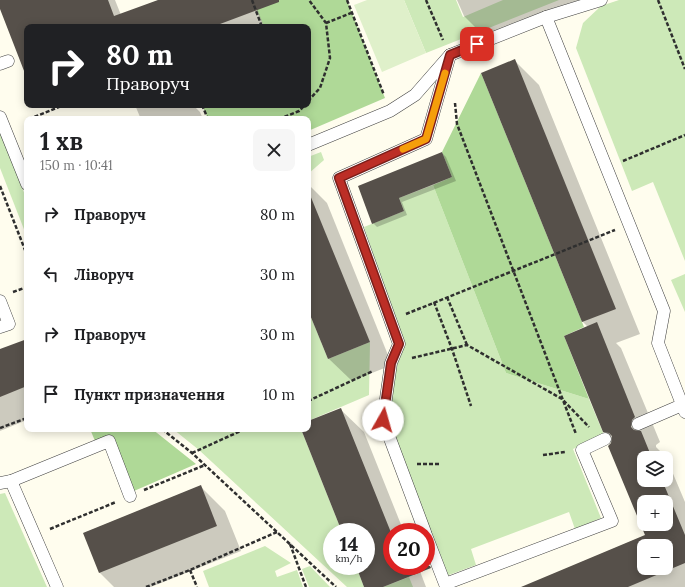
<!DOCTYPE html>
<html lang="uk">
<meta charset="utf-8">
<style>
body{margin:0;font-family:Lora,serif;background:#f6f6f6;color:#202124;height:100vh;display:flex;flex-direction:column;font-size:15px;white-space:nowrap}
*{box-sizing:border-box;margin:0}
p{font-size:13px;color:#757577}
.icon{flex:none;width:22px;height:22px;fill:none;stroke:currentColor;stroke-width:2;stroke-linecap:round;stroke-linejoin:round}
.map{position:relative;flex:1;overflow:hidden}
.sheet{position:absolute;left:24px;top:116px;width:287px;height:316px;display:flex;flex-direction:column;background:#fff;border-radius:8px;box-shadow:0 2px 10px #0003}
.sheet>*{flex:none}
.hud{position:absolute;left:24px;top:24px;width:287px;height:84px;border-radius:8px;box-shadow:0 2px 10px #0003;background:#202124;color:#fff;overflow:hidden}
.buttons{position:absolute;left:637px;top:451px;display:grid;gap:8px}
.buttons a{display:grid;place-items:center;width:36px;height:36px;border-radius:8px;background:#fff;box-shadow:0 2px 10px #0003;font-size:20px}
.speed{position:absolute;left:323px;top:523px;display:flex;gap:8px;font-size:20px;font-weight:700;text-align:center}
.speed>*{display:grid;place-content:center;width:52px;height:52px;border-radius:50%;background:#fff;box-shadow:0 2px 10px #0003;line-height:1}
.speed small{font-size:10px;font-weight:400}
.speed .limit{border:6px solid #d22;background:#fff;color:#111}
.pin{position:absolute;display:grid;place-items:center;width:34px;height:34px;color:#fff;margin:-17px;border-radius:8px;box-shadow:0 2px 6px #0006}
.me{position:absolute;width:44px;margin:-22px;rotate:7deg;stroke-linejoin:round;filter:drop-shadow(0 0 3px #0008)}
.turn{display:flex;align-items:center;gap:14px;height:84px;padding:0 16px;font-size:18px}
.turn .icon{width:52px;height:52px;stroke-width:2.5}
.turn b{display:block;font-size:28px;line-height:34px}
.round{display:grid;place-items:center;flex:none;width:42px;height:42px;border-radius:8px;background:#f6f6f6}
.head{display:flex;align-items:center;justify-content:space-between;height:68px;padding:0 16px}
h1{font-size:24px;font-weight:700;line-height:30px}
ul{padding:0;list-style:none}
li{display:flex;align-items:center;gap:12px;height:60px;padding:0 16px}
li div{flex:1}
li b{display:block;font-size:15px}
li em{font-style:normal}
.map>svg:first-child{display:block}
</style>
<div class="map">
<svg width="685" height="587" viewBox="0 0 685 587">
<rect width="100%" height="100%" fill="#fffdee"/>
<!-- green -->
<g fill="#cde9b8">
<polygon points="404,0 456,0 463,17 503,0 559,0 426,53"/>
<polygon points="619,0 685,0 685,261 653,182 632,191 576,48 583,23 601,6"/>
<polygon points="0,132 27,200 27,237 0,168"/>
<polygon points="321,152 324,160 308,174 308,157"/>
<polygon points="433,185 506,373 589,399 604,435 573,449 601,518 575,529 569,512 471,549 476,565 446,576 388,419 397,362 404,345 364,227 404,211 399,198"/>
<polygon points="685,274 685,312 671,280"/>
<polygon points="308,310 328,359 370,342 369,395 308,421"/>
<polygon points="173,429 301,429 342,532 332,532 332,566 356,566 364,587 347,587 199,450"/>
<polygon points="5,493 47,587 0,587 0,494"/>
<polygon points="265,546 291,563 275,571 277,577 297,570 303,587 209,587 203,571"/>
<polygon points="310,566 330,587 309,587 302,569"/>
<polygon points="409,577 413,587 383,587"/>
</g>
<!-- forest -->
<g fill="#afd997">
<polygon points="253,0 347,0 385,98 308,131 308,119 208,119 202,105 308,105 308,27 264,27"/>
<polygon points="481,73 584,327 564,336 589,399 506,373 433,185 452,177 442,152"/>
<polygon points="90,429 152,429 196,464 134,491 110,437 95,441"/>
</g>
<!-- pitch -->
<polygon fill="#dff0ca" points="367,0 404,0 426,53 382,72 354,5"/>
<!-- shadow -->
<g fill="#0003" fill-rule="evenodd">
<polygon points="0,0 115,0 121,15 159,0 254,0 263,24 255,27 27,27 27,67 0,7"/>
<polygon points="457,0 580,0 487,39 464,16"/>
<path d="M514 60 539 85 640 334 616 343 621 348 660 442 656 445V447L666 457 685 502V587H523L646 535 613 440 604 431 588 327 583 322 482 74ZM644 458H666V480H644ZM644 502H666V524H644ZM644 546H666V568H644Z"/>
<polygon points="135,105 193,105 200,112 203,119 136,119 140,117"/>
<polygon points="442,153 446,157 456,181 402,202 407,215 377,227 373,223"/>
<polygon points="308,184 327,203 392,365 352,381 328,358 308,308"/>
<polygon points="27,340 27,420 0,431 0,350"/>
<polygon points="340,409 364,432 404,532 392,532 392,566 418,566 426,587 365,587 357,566 366,566 366,532 343,532 302,429 308,429 308,422"/>
<polygon points="200,486 225,511 241,551 151,587 114,587 100,573 84,533"/>
</g>
<!-- building -->
<g fill="#56504a" fill-rule="evenodd">
<polygon points="0,0 108,0 114,16 158,0 279,0 279,2 212,27 27,27 27,76 26,76 0,9"/>
<polygon points="515,59 616,309 582,322 481,73"/>
<polygon points="442,152 452,177 399,198 404,211 372,224 358,186"/>
<polygon points="308,190 370,342 328,359 308,310"/>
<path d="M597 322 635 417 632 420 631 427 634 430 641 431 652 458H644V480H662L685 535V563L628 587H521L645 535 608 446 611 443 612 436 609 433 603 432 564 336ZM644 502H666V524H644ZM644 546H666V568H644Z"/>
<polygon points="27,339 27,386 0,397 0,349"/>
<polygon points="341,408 392,535 392,566 430,566 431,568 383,587 364,587 356,566 366,566 366,532 342,532 301,429 308,429 308,421"/>
<polygon points="201,485 217,526 99,573 83,533"/>
</g>
<g fill="none" stroke-linecap="round" stroke-linejoin="round">
<defs>
<g id="service">
<polyline points="546,17 664,311 658,343 685,412"/>
<polyline points="0,64 8,61"/>
<polyline points="0,117 27,184"/>
<polyline points="308,145 390,111 415,95 450,55 546,17 601,0"/>
<polyline points="0,301 9,324 0,327"/>
<polyline points="638,424 682,405"/>
<polyline points="11,481 57,587"/>
<polyline points="0,483 11,481 109,441 130,496"/>
<polyline points="425,532 383,420 391,363 399,344 339,178 426,139 450,55"/>
<polyline points="426,535 445,584 612,521 582,450 605,439"/>
</g>
</defs>
<!-- service casing -->
<use href="#service" stroke="#404040" stroke-width="13"/>
<!-- path -->
<g stroke="#2f2f2f" stroke-width="2.5" stroke-dasharray="4 2" stroke-linecap="butt">
<polyline points="252,0 262,27"/>
<polyline points="347,0 384,95"/>
<polyline points="426,0 443,40"/>
<polyline points="658,0 685,69"/>
<polyline points="326,23 351,13"/>
<polyline points="308,101 320,88 330,58 326,23 309,0"/>
<polyline points="455,103 457,124 576,434"/>
<polyline points="202,105 208,119"/>
<polyline points="29,119 64,105"/>
<polyline points="279,119 299,111 305,105"/>
<polyline points="623,161 685,135"/>
<polyline points="0,186 27,255"/>
<polyline points="13,292 27,287"/>
<polyline points="447,297 467,345"/>
<polyline points="434,302 452,349 471,406"/>
<polyline points="406,314 615,230"/>
<polyline points="412,358 467,345 562,399 589,427"/>
<polyline points="308,401 373,371"/>
<polyline points="0,428 27,418"/>
<polyline points="162,429 192,453 336,587"/>
<polyline points="192,453 245,429"/>
<polyline points="543,455 565,452"/>
<polyline points="417,464 439,464"/>
<polyline points="144,490 205,465"/>
<polyline points="50,529 116,502"/>
<polyline points="290,544 306,587"/>
<polyline points="190,570 197,587"/>
<polyline points="146,587 190,570 277,532"/>
</g>
<!-- service -->
<use href="#service" stroke="#fff" stroke-width="12"/>
</g>
<g fill="none" stroke-linecap="round" stroke-linejoin="round">
<defs>
<polyline id="route" points="383,420 391,363 399,344 339,178 426,139 450,55 477,44"/>
</defs>
<!-- route casing -->
<use href="#route" stroke="#7a1e19" stroke-width="10"/>
<!-- route -->
<use href="#route" stroke="#bc2e26" stroke-width="7"/>
<!-- slow -->
<polyline stroke="#f59e0b" stroke-width="7" points="403,149 426,139 445,73"/>
</g>
</svg>
<div class="buttons">
<a><svg class="icon" aria-label="layers" viewBox="0 0 24 24"><path d="M12 4l9 5-9 5-9-5zM3 14l9 5 9-5"/></svg></a>
<a>+</a>
<a>−</a>
</div>
<div class="speed"><div>14<small>km/h</small></div><div class="limit">20</div></div>
<div class="pin" style="left:477px;top:44px;background:#d93025"><svg class="icon" aria-label="arrive" viewBox="0 0 24 24"><path d="M6 21V4h12l-3 4 3 4H6"/></svg></div>
<svg class="me" style="left:383px;top:420px" viewBox="-20 -20 40 40"><circle r="19" fill="#fff"/><path d="M0-13L10 11 0 6-10 11z" fill="#bc2e26"/></svg>
<div class="hud">
<div class="turn"><svg class="icon" aria-label="right" viewBox="0 0 24 24"><path d="M7 20v-9h11M14 6l5 5-5 5"/></svg><div><b>80 m</b>Праворуч</div></div>
</div>
<section class="sheet">
<div class="head"><div><h1>1 хв</h1><p>150 m · 10:41</p></div><a class="round"><svg class="icon" aria-label="close" viewBox="0 0 24 24"><path d="M6 6l12 12M18 6L6 18"/></svg></a></div>
<ul>
<li><svg class="icon" aria-label="right" viewBox="0 0 24 24"><path d="M7 20v-9h11M14 6l5 5-5 5"/></svg><div><b>Праворуч</b></div><em>80 m</em></li>
<li><svg class="icon" aria-label="left" viewBox="0 0 24 24"><path d="M17 20v-9H6M10 6l-5 5 5 5"/></svg><div><b>Ліворуч</b></div><em>30 m</em></li>
<li><svg class="icon" aria-label="right" viewBox="0 0 24 24"><path d="M7 20v-9h11M14 6l5 5-5 5"/></svg><div><b>Праворуч</b></div><em>30 m</em></li>
<li><svg class="icon" aria-label="arrive" viewBox="0 0 24 24"><path d="M6 21V4h12l-3 4 3 4H6"/></svg><div><b>Пункт призначення</b></div><em>10 m</em></li>
</ul>
</section>
</div>
